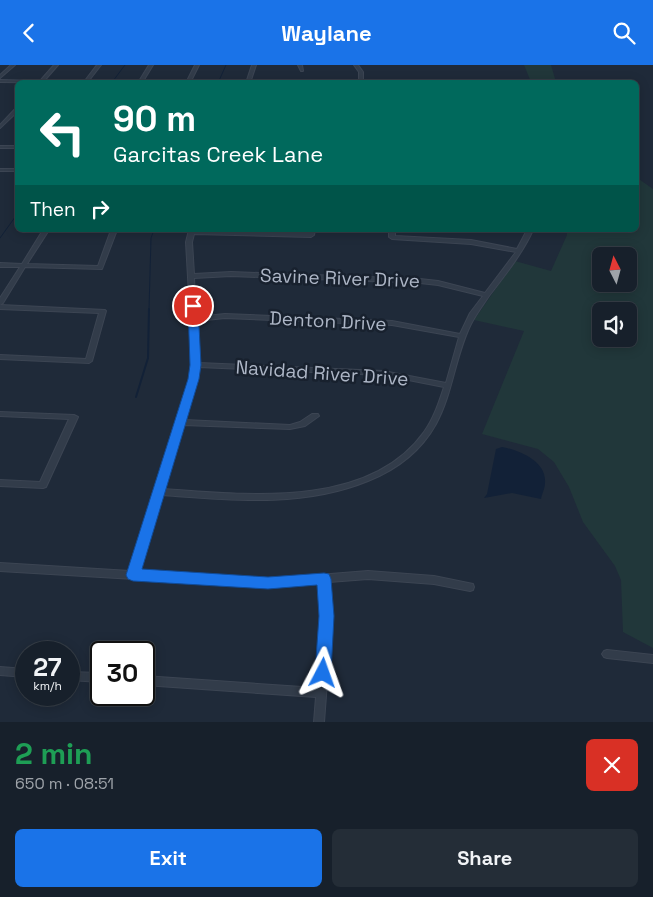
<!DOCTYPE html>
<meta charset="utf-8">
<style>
body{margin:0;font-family:"Space Grotesk",sans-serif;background:#242d37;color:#f1f3f6;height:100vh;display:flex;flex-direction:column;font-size:19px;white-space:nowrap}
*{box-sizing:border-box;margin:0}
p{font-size:16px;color:#9ea3a9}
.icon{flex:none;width:28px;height:28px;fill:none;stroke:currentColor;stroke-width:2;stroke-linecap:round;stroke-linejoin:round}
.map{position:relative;height:657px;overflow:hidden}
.details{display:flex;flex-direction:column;background:#17202b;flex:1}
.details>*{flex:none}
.hud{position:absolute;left:15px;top:15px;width:624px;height:152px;border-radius:8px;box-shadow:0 2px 12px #0003,0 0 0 1px #363e47;background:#00695c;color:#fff;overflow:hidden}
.needle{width:32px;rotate:354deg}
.controls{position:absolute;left:592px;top:182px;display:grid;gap:10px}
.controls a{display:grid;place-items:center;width:45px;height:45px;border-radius:8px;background:#17202b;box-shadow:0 2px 12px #0003,0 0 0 1px #363e47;font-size:25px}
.speed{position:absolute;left:15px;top:576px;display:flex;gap:10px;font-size:25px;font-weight:700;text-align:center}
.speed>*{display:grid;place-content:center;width:65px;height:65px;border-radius:50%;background:#17202b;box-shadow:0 2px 12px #0003,0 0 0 1px #363e47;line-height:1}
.speed small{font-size:12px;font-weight:400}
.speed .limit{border:2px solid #111;border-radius:8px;background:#fff;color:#111}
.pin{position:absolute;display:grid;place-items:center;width:42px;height:42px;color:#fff;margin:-21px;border:2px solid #fff;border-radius:50%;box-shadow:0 1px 5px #0007}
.me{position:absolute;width:55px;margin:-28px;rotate:4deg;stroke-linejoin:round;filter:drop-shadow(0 0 4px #0008)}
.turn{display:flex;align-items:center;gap:18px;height:105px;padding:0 15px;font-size:22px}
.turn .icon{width:65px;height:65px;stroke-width:2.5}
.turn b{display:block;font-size:35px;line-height:42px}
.then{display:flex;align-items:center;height:48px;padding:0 15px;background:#0003;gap:10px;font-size:19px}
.round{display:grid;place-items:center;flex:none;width:52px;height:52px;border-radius:8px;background:#242d37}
.headline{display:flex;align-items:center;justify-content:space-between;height:85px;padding:0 15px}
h1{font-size:30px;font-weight:800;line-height:38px;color:#1e9e55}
.button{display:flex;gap:10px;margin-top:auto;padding:10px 15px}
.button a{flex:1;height:58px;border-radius:8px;background:#1a73e8;color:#fff;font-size:20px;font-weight:800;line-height:58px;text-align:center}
.button a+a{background:#242d37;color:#f1f3f6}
header{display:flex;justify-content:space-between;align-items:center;height:65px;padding:0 15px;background:#1a73e8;color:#fff;font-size:22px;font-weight:800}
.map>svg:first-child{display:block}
</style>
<header><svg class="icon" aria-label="back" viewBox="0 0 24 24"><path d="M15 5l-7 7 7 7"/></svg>Waylane<svg class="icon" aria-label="search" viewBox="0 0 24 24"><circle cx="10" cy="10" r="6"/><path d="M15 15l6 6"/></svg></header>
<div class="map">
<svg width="653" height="657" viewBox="0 0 653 657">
<rect width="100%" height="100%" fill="#1f2a39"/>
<!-- green -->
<g fill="#21373a" fill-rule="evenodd">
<polygon points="524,0 551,0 556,17 531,17"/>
<path d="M636 112 653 124V583L623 567 621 515 615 501 583 457 569 422 554 397 538 384 482 369 524 266 474 255 515 196 551 206 567 170V165H636ZM601 191H629V219H601ZM601 246H629V274H601Z"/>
</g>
<!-- water -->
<path fill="#122137" d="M502 382C518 385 547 396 545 418 545 423 542 429 541 434L512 428 484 433 487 429 496 384Z"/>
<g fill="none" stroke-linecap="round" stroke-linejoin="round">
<!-- stream-far1 -->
<g stroke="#122137" stroke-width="1">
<polyline points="113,16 125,0"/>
<polyline points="218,18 226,0"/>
<polyline points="0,173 18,148"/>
<polyline points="149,245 151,173 154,165"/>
</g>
<!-- stream -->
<polyline stroke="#122137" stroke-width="2" points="136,332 148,293 149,244"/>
<defs>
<g id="minor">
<polygon points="11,0 15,0 0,13 0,10"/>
<polygon points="54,0 58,0 44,16 84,17 97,0 101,0 87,18 0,17 0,15 40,16"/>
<polygon points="149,0 153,0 142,18 138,18"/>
<polygon points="195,0 199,0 190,18 186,18"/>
<polygon points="252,0 256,0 250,18 246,18"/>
<polygon points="298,0 302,0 303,6 301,6"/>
<polygon points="354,0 358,0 363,7 363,18 359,18 359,7"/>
<polygon points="17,42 18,42 18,46 0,63 0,60"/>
<rect x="0" y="81" width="18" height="2"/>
<rect x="0" y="104" width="18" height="2"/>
<polygon points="43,165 49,165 27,199 98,201 111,165 117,165 102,204 25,202 3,238 0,240 0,233 20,202 0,202 0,198 22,199"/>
<path d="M189 165 309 168V165H315L314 170 311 172 194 169 192 177 194 209 231 207 420 214 438 216 485 228 516 187 471 179 392 174 389 172V165H395V171L471 175 517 184 527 165H533C522 189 505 210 489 231 483 240 476 249 471 259 455 291 453 328 436 359 421 386 396 405 368 416 302 443 231 435 162 430L138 507 268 514 368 506 434 511 473 519 474 522 473 525 470 526 434 519 368 514 329 517 332 551 324 657H314L316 632 144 620V611L317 623 322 551 320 517 268 522 0 506V498L130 506 177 357 193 300 186 177ZM231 211 420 218 438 220 483 231 470 248 460 269 392 256 225 249 196 252 194 213ZM225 253 392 260 459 272 446 318 383 306 199 298 197 256ZM199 302 383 310 444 322C439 337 434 353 424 367 369 444 246 430 164 424L184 360 290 364 305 361 319 351 318 349H312L300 357 290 360 185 355Z"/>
<polygon points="0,240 105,245 106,246 92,296 89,298 0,294 0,290 86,294 99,248 0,244"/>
<polygon points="0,347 74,350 78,352 46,422 43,423 0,421 0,415 40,417 69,354 0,351"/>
<polygon points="607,585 653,590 653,598 607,593 604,592 602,589 604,586"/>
<polygon points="0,602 26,604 26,612 0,610"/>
<polygon points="69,607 101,608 101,617 69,615"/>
</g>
</defs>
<!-- minor casing -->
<use href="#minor" stroke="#3c4553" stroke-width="2"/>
<!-- minor -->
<use href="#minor" fill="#323c4a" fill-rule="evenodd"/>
</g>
<!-- route -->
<polygon fill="#1a73e8" stroke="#114b97" points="193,238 198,241 201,300 199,314 142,504 268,512 324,508 329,509 331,514 334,551 331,608 328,613 323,616 317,613 315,608 319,551 317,520 268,524 133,516 128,514 126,510 188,314 190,300 188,241"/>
<g text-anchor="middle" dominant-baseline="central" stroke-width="5" stroke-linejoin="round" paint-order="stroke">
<!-- street labels -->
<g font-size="19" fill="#adb6c6" stroke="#18212e">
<text transform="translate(340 213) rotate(2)">Savine River Drive</text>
<text transform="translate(328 256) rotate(3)">Denton Drive</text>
<text transform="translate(322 308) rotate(4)">Navidad River Drive</text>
</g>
</g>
</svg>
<div class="controls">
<a><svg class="needle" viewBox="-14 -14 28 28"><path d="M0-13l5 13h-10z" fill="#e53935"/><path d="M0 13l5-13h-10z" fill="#9ea3a9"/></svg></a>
<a><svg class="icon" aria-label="sound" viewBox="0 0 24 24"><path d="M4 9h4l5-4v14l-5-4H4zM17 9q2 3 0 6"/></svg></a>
</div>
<div class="speed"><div>27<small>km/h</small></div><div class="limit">30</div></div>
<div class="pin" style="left:193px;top:241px;background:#d93025"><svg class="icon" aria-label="arrive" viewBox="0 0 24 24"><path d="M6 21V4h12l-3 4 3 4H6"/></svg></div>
<svg class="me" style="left:323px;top:608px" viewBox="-20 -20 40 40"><path d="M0-17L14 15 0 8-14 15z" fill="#1a73e8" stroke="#fff" stroke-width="4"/></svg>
<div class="hud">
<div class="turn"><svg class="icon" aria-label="left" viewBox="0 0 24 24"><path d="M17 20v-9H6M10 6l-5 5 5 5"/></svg><div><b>90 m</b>Garcitas Creek Lane</div></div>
<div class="then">Then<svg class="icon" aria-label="right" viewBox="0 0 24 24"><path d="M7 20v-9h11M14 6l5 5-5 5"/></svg></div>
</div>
</div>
<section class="details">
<div class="headline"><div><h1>2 min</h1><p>650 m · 08:51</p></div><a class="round" style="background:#d93025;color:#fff"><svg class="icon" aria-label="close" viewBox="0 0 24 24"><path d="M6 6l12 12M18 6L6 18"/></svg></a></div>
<div class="button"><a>Exit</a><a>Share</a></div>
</section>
